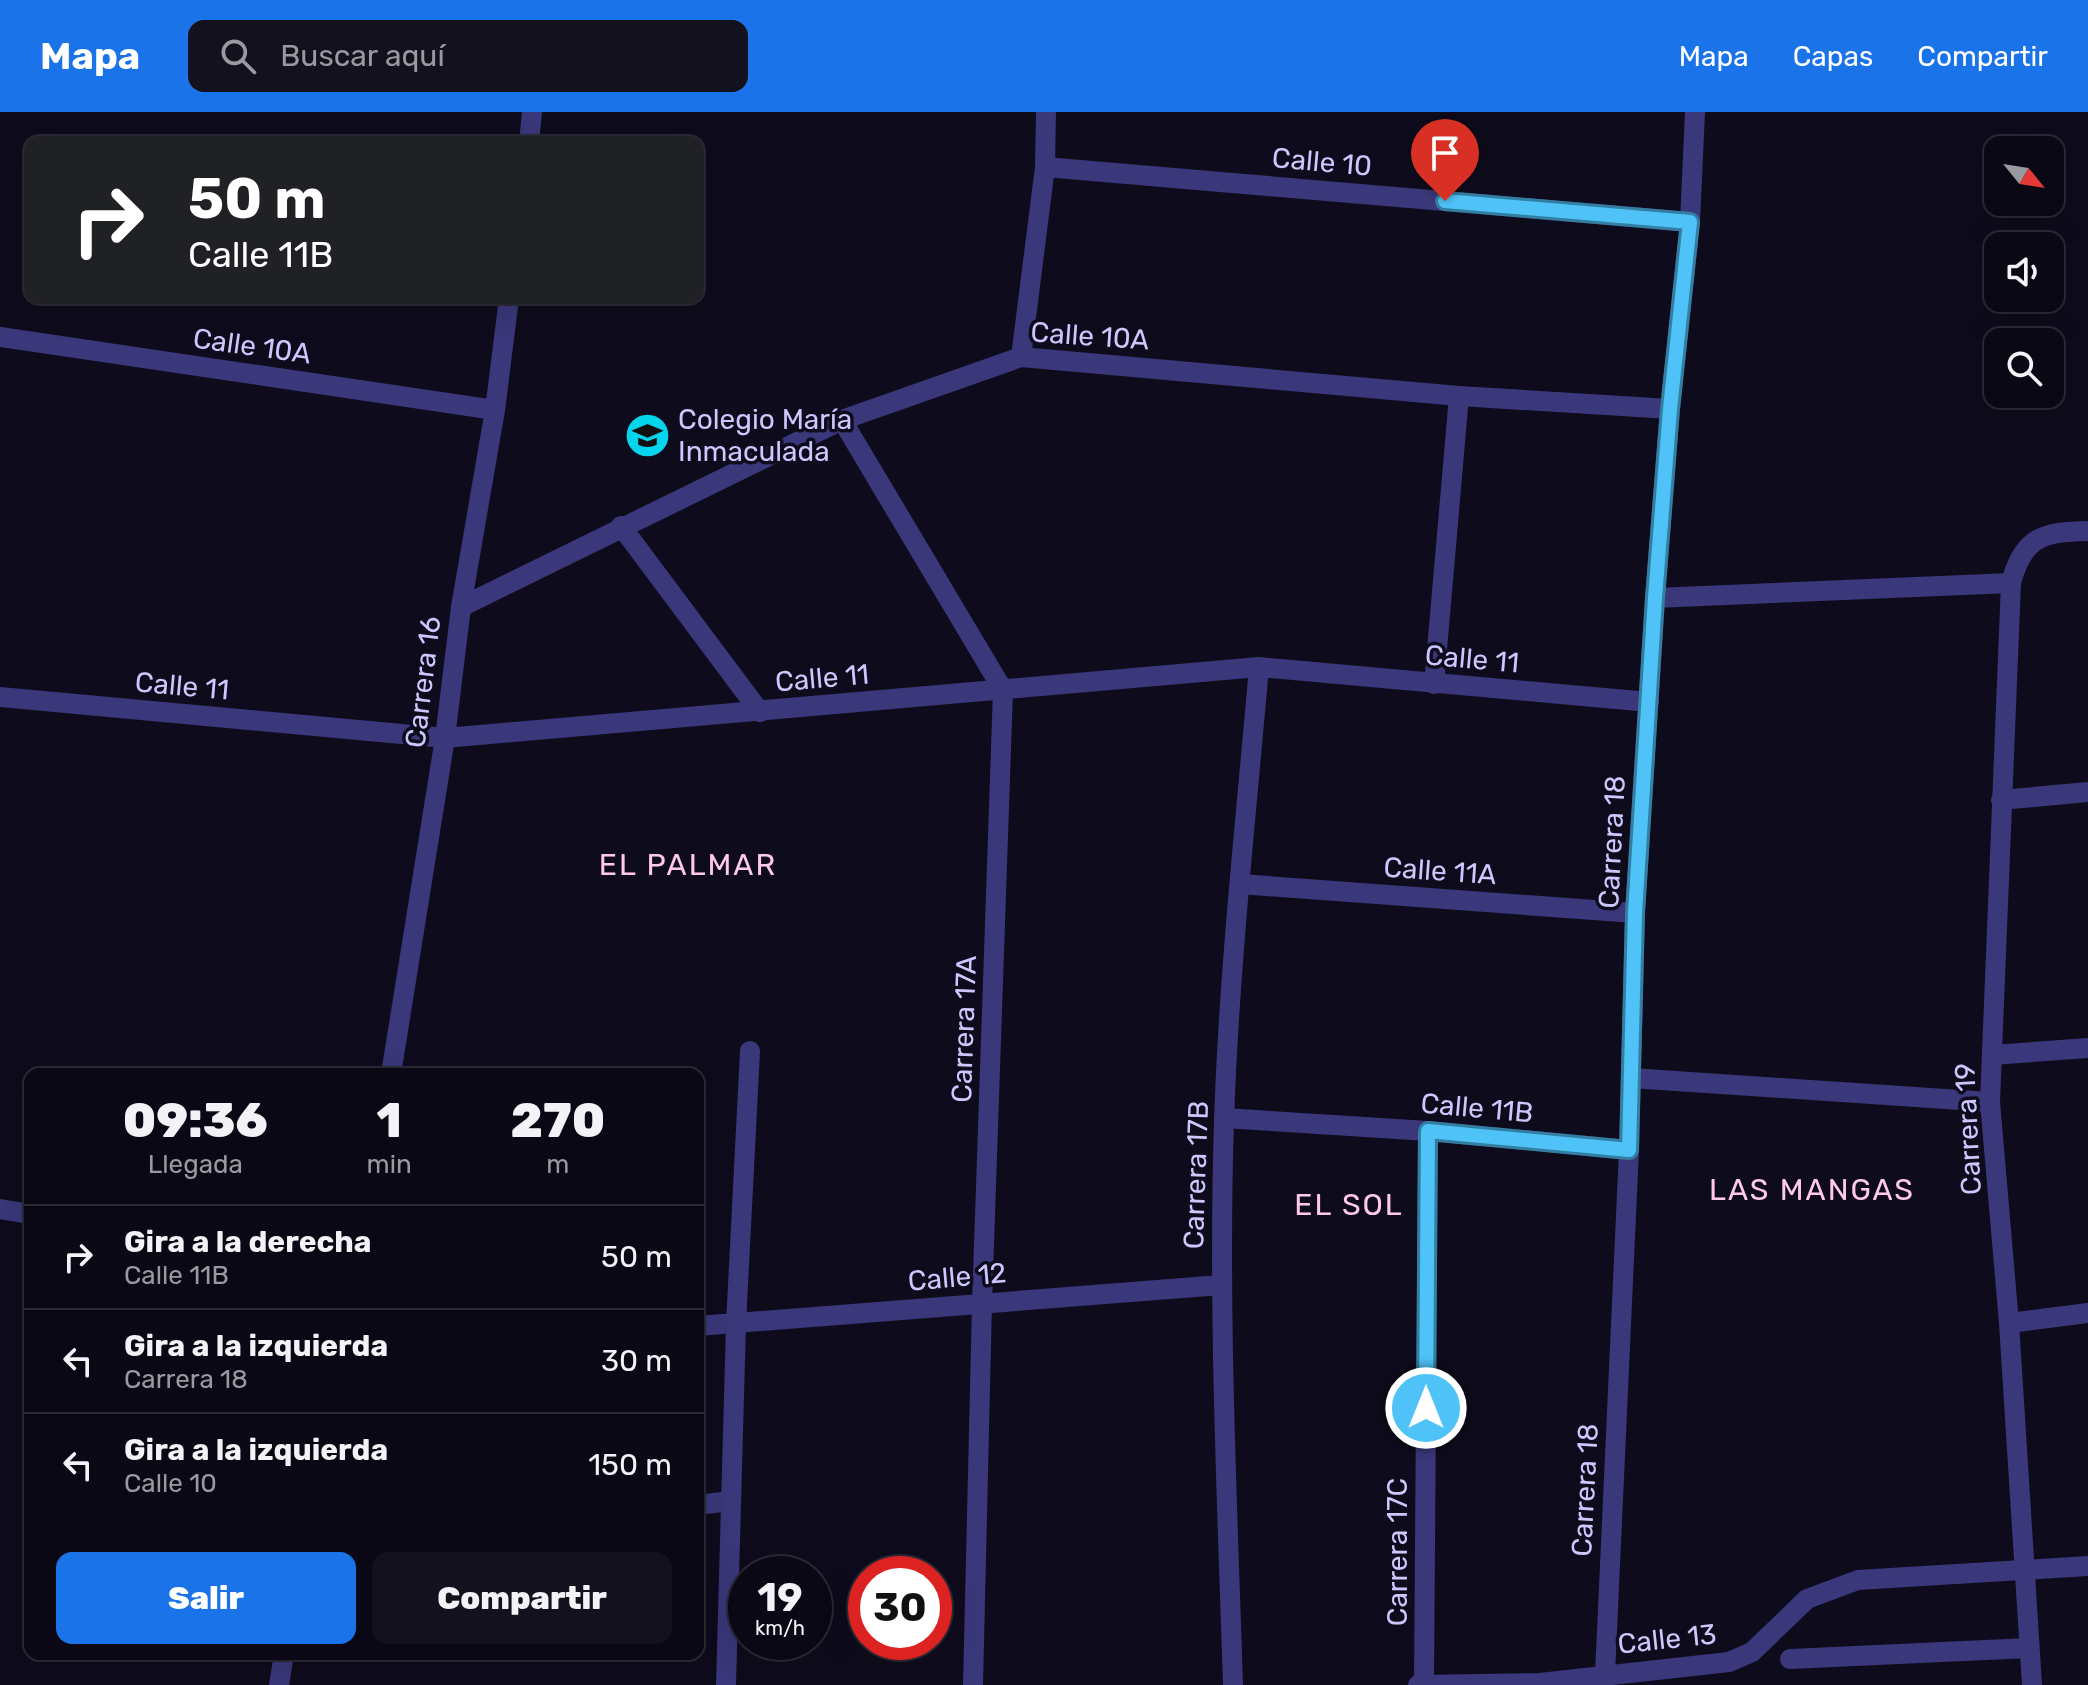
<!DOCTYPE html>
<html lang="es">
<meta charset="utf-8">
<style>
body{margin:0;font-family:Rubik,sans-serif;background:#13111e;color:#f1f3f6;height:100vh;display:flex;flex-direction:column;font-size:30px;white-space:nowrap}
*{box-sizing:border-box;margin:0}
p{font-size:26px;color:#999aa0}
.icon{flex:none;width:44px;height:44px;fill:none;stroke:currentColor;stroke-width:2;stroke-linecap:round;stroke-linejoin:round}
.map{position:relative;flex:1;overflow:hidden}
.drawer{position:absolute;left:24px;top:956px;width:680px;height:592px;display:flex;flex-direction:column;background:#0a0815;border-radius:16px;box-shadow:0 8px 32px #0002,0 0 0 2px #2a2934}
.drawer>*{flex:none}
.hud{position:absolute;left:24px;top:24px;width:680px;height:168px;border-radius:16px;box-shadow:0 8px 32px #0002,0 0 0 2px #2a2934;background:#202124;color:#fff;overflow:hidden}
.needle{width:52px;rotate:120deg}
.controls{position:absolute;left:1984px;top:24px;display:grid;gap:16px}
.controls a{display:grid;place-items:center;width:80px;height:80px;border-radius:16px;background:#0a0815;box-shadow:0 8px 32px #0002,0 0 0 2px #2a2934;font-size:40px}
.speed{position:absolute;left:728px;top:1444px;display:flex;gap:16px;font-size:40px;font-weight:700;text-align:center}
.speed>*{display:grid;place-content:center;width:104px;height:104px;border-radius:50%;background:#0a0815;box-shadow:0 8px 32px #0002,0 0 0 2px #2a2934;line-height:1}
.speed small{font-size:20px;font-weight:400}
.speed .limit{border:12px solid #d22;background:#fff;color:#111}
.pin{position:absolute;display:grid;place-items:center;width:68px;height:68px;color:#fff;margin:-82px -34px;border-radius:50% 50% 50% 0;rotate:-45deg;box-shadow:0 0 8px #0007}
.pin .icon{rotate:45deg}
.me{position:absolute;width:88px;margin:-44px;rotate:0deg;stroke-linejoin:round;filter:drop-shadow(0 0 6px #0008)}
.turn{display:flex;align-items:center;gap:28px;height:168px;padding:0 32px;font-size:36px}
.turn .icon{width:104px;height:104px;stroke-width:2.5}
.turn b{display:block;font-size:56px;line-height:68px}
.eta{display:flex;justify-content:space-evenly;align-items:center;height:136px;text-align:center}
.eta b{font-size:48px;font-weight:800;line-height:56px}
.cta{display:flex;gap:16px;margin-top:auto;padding:16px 32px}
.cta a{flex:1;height:92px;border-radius:16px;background:#1a73e8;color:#fff;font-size:32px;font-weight:800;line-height:92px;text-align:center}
.cta a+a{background:#13111e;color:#f1f3f6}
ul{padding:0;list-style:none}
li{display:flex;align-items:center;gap:24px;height:104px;padding:0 32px;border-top:2px solid #2a2934}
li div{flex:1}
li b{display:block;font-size:30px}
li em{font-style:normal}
header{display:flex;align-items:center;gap:48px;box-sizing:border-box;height:112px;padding:0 40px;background:#1a73e8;color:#fff}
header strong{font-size:38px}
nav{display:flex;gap:44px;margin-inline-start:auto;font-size:28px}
.search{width:560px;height:72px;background:#13111e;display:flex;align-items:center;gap:20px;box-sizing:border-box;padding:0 28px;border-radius:16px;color:#999aa0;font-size:30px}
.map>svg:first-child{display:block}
</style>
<header>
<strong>Mapa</strong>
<div class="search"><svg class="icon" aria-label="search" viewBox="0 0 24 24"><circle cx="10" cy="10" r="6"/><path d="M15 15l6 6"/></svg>Buscar aquí</div>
<nav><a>Mapa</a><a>Capas</a><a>Compartir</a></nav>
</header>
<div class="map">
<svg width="2088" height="1573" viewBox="0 0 2088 1573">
<rect width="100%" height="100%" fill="#0e0b1c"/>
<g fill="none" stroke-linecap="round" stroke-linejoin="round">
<!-- service -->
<polyline stroke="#3a377a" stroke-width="20" points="1790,1547 2029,1536"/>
<!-- minor -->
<g stroke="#3a377a" stroke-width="20">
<polyline points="529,30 532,0"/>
<polyline points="1045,55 1690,110"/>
<polyline points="0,225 495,298"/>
<polyline points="1021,245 1045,55 1046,0"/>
<polyline points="842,308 1003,578 982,1191 973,1573"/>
<polyline points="621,414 760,600"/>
<polyline points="1655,486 2011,471"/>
<polyline points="461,495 842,308 1021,245 1459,284 1670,297"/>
<polyline points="1434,572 1459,284"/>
<polyline points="0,585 445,626 1259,555 1649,590"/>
<polyline points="2001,688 2088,680"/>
<polyline points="1240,772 1635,801"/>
<polyline points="1992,943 2088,936"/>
<polyline points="391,962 445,626 461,495 495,298 509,186"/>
<polyline points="1631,966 1990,990"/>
<polyline points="1224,1006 1428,1019 1629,1038"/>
<polyline points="0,1097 30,1102"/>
<polyline points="2009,1211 2088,1201"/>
<polyline points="698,1214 1221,1173"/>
<polyline points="698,1393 730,1389"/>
<polyline points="1605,1562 1629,1038 1635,801 1655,486 1670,297 1690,110 1695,0"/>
<polyline points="1424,1572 1428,1019"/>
<polyline points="279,1573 284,1542"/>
<polyline points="726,1573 736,1212 750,939"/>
<path d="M1233 1573C1227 1385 1218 1197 1224 1009 1229 857 1246 706 1259 555"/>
<polyline points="1418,1573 1540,1571 1729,1550 1752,1540 1807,1487 1858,1468 2088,1454"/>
<path d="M2032 1573 2009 1211 1990 990 2011 471C2023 424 2044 420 2088 419"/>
</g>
</g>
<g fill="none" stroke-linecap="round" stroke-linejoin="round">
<defs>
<polyline id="route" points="1426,1296 1428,1019 1629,1038 1635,801 1655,486 1670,297 1690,110 1445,89"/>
</defs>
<!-- route casing -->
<use href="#route" stroke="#337fa1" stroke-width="20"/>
<!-- route -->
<use href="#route" stroke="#4fc3f7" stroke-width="14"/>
</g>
<!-- icons -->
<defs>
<symbol id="school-disc" viewBox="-11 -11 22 22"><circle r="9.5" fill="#05d4ed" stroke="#0e0b1c"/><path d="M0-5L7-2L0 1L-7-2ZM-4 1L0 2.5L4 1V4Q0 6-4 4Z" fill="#111"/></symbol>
</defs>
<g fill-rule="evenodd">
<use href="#school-disc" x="622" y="298" width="51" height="51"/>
</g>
<g text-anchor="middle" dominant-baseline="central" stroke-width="7" stroke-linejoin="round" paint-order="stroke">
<!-- street labels -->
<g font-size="28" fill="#cec7fe" stroke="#0e0b1c">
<text transform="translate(1322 50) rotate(5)">Calle 10</text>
<text transform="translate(1090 224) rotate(4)">Calle 10A</text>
<text transform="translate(252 234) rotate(8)">Calle 10A</text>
<text transform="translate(1472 547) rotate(5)">Calle 11</text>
<text transform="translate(822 566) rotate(-5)">Calle 11</text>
<text transform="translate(423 570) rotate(-83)">Carrera 16</text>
<text transform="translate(182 574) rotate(5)">Calle 11</text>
<text transform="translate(1612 730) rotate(-87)">Carrera 18</text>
<text transform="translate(1440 759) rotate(4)">Calle 11A</text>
<text transform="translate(964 917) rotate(-88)">Carrera 17A</text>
<text transform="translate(1477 996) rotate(5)">Calle 11B</text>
<text transform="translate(1968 1017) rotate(-93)">Carrera 19</text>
<text transform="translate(1196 1063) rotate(-88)">Carrera 17B</text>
<text transform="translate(957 1165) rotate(-5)">Calle 12</text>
<text transform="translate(1585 1378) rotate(-87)">Carrera 18</text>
<text transform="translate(1397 1440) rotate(-90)">Carrera 17C</text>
<text transform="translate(1667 1527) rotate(-6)">Calle 13</text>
</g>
<!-- poi labels -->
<g font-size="28" fill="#cec7fe" stroke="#0e0b1c" text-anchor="start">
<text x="678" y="307">Colegio María<tspan x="678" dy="32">Inmaculada</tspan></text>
</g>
<!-- neighbourhood labels -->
<g font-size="30" letter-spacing="2" fill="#fec9ea" stroke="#0e0b1c">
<text x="688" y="753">EL PALMAR</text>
<text x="1812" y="1078">LAS MANGAS</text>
<text x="1349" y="1093">EL SOL</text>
</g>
</g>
</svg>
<div class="controls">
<a><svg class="needle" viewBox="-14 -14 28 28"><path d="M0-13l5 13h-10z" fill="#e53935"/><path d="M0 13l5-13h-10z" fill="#999aa0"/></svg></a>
<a><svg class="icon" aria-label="sound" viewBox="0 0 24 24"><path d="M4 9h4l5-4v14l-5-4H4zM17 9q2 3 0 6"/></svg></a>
<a><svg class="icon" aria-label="search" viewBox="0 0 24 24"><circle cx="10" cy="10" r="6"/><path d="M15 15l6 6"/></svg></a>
</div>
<div class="speed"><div>19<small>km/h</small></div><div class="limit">30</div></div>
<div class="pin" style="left:1445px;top:89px;background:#d93025"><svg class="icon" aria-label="arrive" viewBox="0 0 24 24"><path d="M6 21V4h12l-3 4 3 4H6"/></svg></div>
<svg class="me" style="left:1426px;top:1296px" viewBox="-20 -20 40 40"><circle r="17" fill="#4fc3f7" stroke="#fff" stroke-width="3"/><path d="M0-11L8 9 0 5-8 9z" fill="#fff"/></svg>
<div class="hud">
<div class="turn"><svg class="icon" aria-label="right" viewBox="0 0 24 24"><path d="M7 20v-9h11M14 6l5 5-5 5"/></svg><div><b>50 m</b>Calle 11B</div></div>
</div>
<section class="drawer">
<div class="eta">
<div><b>09:36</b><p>Llegada</p></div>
<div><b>1</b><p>min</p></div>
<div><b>270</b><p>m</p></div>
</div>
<ul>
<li><svg class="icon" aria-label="right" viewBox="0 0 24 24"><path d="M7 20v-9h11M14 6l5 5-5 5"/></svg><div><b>Gira a la derecha</b><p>Calle 11B</p></div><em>50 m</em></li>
<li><svg class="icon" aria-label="left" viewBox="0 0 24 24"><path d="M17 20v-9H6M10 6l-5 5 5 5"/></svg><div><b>Gira a la izquierda</b><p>Carrera 18</p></div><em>30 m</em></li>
<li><svg class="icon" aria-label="left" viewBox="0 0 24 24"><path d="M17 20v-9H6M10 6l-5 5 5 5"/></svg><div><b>Gira a la izquierda</b><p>Calle 10</p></div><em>150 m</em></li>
</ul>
<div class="cta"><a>Salir</a><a>Compartir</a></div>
</section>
</div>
